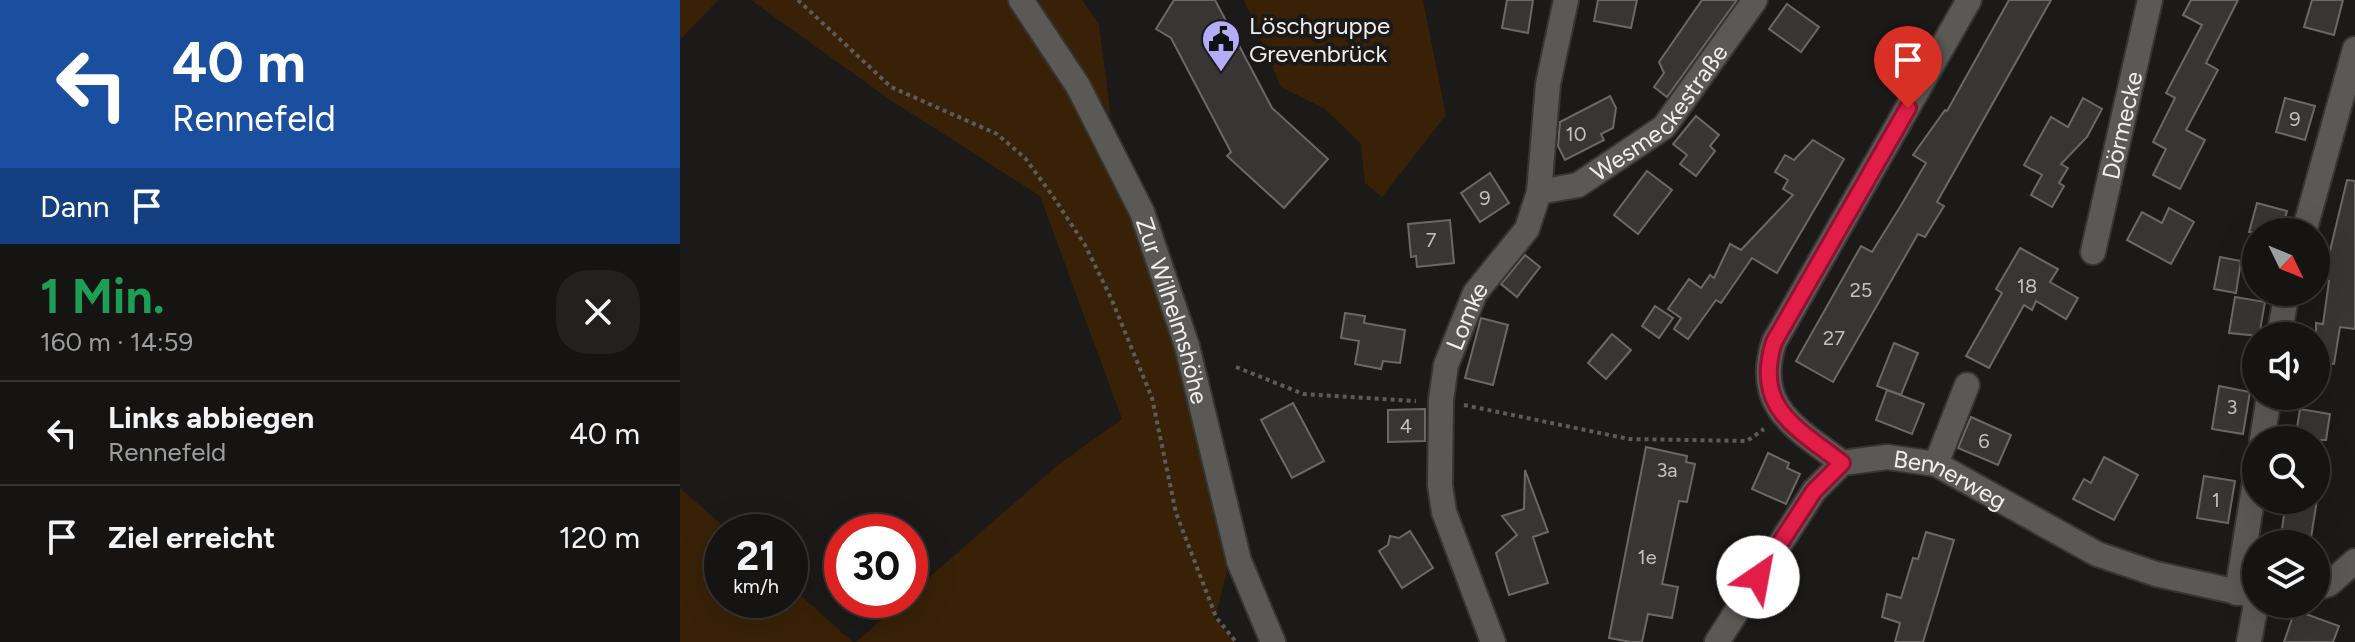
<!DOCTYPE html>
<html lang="de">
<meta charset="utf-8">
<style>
body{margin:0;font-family:Figtree,sans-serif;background:#222120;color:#f1f3f6;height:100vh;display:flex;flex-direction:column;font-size:30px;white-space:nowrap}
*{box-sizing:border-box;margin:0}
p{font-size:26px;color:#9d9e9f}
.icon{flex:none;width:44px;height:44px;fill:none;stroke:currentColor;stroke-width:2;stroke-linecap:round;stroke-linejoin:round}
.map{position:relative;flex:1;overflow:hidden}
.panel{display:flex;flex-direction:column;background:#151412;width:680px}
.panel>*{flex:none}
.guide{background:#1a4fa0;color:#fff;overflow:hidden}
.needle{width:52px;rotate:133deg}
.tools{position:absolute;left:1562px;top:218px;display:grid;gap:16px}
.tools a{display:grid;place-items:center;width:88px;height:88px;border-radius:50%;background:#151412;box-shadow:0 8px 32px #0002,0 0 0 2px #343332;font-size:40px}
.speed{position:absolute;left:24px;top:514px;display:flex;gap:16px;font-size:40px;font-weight:700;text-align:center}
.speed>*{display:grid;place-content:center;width:104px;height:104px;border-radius:50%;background:#151412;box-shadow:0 8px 32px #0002,0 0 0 2px #343332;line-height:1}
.speed small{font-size:20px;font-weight:400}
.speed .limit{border:12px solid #d22;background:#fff;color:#111}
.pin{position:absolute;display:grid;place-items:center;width:68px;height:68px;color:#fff;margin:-82px -34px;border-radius:50% 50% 50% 0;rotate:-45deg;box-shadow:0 0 8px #0007}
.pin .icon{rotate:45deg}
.me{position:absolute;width:88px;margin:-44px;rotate:33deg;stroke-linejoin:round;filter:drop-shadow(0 0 6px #0008)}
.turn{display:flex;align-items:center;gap:28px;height:168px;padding:0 40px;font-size:36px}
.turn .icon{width:104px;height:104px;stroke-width:2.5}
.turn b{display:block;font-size:56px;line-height:68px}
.then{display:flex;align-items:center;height:76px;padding:0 40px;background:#0003;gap:16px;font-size:30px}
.round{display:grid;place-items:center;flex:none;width:84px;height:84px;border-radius:32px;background:#222120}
.overview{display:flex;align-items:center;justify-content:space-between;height:136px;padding:0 40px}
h1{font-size:48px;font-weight:700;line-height:60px;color:#1e9e55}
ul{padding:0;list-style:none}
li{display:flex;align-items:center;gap:24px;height:104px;padding:0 40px;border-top:2px solid #343332}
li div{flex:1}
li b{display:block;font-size:30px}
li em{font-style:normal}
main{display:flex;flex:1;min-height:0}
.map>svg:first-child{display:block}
</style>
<main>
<section class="panel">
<div class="guide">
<div class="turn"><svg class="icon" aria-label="left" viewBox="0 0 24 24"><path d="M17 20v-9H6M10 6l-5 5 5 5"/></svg><div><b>40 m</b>Rennefeld</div></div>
<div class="then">Dann<svg class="icon" aria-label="arrive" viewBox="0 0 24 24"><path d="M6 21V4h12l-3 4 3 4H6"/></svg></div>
</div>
<div class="overview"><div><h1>1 Min.</h1><p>160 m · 14:59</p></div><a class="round"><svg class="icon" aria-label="close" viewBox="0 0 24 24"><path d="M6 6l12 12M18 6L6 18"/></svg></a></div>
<ul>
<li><svg class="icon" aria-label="left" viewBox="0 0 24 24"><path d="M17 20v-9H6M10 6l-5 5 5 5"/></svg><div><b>Links abbiegen</b><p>Rennefeld</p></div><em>40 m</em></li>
<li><svg class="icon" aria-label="arrive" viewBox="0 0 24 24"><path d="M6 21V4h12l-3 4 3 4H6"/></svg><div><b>Ziel erreicht</b></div><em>120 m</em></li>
</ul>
</section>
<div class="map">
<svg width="1675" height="642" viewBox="0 0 1675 642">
<rect width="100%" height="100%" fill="#1c1a18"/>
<!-- green -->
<g fill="#382107">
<polygon points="0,0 38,0 0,40"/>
<polygon points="71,0 329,0 376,70 426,162 453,221 480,300 507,393 547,572 535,618 554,642 176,642 224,600 230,600 230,594 378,465 442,419 360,196 209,99"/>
<polygon points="358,0 402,0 419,25 431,117"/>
<polygon points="564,0 743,0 766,115 702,197 685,183 681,144 645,109 601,87"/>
<polygon points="0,488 50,532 42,532 42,600 110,600 110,586 173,642 0,642"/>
</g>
<!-- building -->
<g fill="#383634" stroke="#6b6966" stroke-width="2">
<polygon points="494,0 535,0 592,108 648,159 604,208 547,156 551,152 491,38 476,29"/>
<polygon points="827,0 853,0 848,33 822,28"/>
<polygon points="918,0 957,0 951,28 914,21"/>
<polygon points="1022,0 1057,0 987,97 974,87 984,73 979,62"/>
<polygon points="1329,0 1371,0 1257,202 1264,206 1245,237 1238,234 1153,382 1116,361 1181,246 1192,252 1220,207 1246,163 1233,155 1265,110 1267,111"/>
<polygon points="1511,0 1558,0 1526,63 1538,70 1506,130 1525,140 1500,189 1473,175 1486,149 1473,142 1495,98 1486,93 1522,25 1503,15"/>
<polygon points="1632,0 1663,0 1654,35 1624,27"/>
<polygon points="1107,4 1139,27 1121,52 1089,29"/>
<polygon points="930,96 936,108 933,128 921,134 924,140 885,160 878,146 880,122"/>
<polygon points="1403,98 1422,109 1407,137 1381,164 1388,168 1379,183 1384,186 1372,207 1351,195 1362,175 1344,165 1371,117 1388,127"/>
<polygon points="1605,98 1635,106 1625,140 1596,132"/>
<polygon points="1016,116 1039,135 1030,146 1035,151 1016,176 1000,164 1007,155 993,144"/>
<polygon points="1133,140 1164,159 1097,273 1072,258 1041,303 1036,300 1008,339 994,329 1001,318 988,309 1009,279 1021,288 1030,275 1034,278 1050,244 1061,250 1113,195 1103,189 1108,180 1095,172 1105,155 1114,160"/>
<polygon points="967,171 992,190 958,234 934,215"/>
<polygon points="810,173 829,203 800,222 781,193"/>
<polygon points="1667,180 1675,181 1675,329 1660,327 1654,364 1636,362 1636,323 1643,324 1649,281 1643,280"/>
<polygon points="1577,203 1607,211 1601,232 1569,232"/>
<polygon points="1489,208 1514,222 1491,264 1447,240 1462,212 1482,223"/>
<polygon points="770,220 774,263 737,267 736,256 731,257 728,224"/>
<polygon points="1340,248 1378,269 1370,282 1398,298 1386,319 1356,301 1352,310 1344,305 1309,368 1286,356 1322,293 1316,289"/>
<polygon points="845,255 860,267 837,297 821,284"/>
<polygon points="1540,257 1561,261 1556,293 1534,289"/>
<polygon points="1555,297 1585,302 1579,336 1549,333"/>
<polygon points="975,306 993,318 979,338 962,326"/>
<polygon points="665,313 685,316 684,323 725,330 720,363 703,361 701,369 675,364 679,341 661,338"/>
<polygon points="801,318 828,325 813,385 785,378"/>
<polygon points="932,334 951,350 926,379 908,363"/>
<polygon points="1214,343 1238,353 1221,395 1197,386"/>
<polygon points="1539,386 1570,392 1563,434 1532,429"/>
<polygon points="1207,390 1244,404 1232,434 1196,420"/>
<polygon points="613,403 644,461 612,478 581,420"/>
<polygon points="745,409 745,441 708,442 708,410"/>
<polygon points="1620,409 1650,414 1646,440 1615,440"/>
<polygon points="1291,417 1331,435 1318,465 1278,448"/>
<polygon points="966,447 1007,456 1006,462 1015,464 1007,502 999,501 982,584 998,587 992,618 968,614 962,642 951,642 929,638"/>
<polygon points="1088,453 1109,463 1107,468 1120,474 1106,504 1072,489"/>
<polygon points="1424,457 1458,475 1434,520 1393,499 1404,479 1411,483"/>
<polygon points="845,470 868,532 853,537 868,583 829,595 816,553 837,535 822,516 844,509"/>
<polygon points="1524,476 1555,481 1548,523 1517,518"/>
<polygon points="1606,500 1637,500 1630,544 1600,544"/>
<polygon points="730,531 753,568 722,588 699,551 708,545 710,536 719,538"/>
<polygon points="1246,532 1274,540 1243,642 1215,642 1220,623 1202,617 1207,594 1221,598 1233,558 1238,559"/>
<polygon points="1615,610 1659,626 1653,642 1604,642"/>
</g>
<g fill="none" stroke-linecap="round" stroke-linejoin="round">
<defs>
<g id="minor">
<path id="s1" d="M341 0 398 86 462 212 507 346 559 561 593 642"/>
<path id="s2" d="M859 192 898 185 984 127 1075 0"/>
<polyline points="1624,232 1675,49"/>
<path id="s3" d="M1413 252 1470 0"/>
<polyline points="1599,336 1607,292"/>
<polyline points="1582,440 1589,396"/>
<path d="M1162 463C1117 428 1073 408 1094 342L1289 0"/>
<polyline points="1256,464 1287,385"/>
<polyline points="1636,588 1649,584 1675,561"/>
<polyline points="1557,593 1576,475"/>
<path id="s4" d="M813 642 764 512 760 485 761 400 766 365 795 293 847 229 859 192 868 84 886 0"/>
<path id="s5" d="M1037 642 1134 491 1162 463 1207 457 1256 464 1417 554 1476 574 1576 596"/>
<polyline points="1569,642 1576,604"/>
</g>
</defs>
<!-- minor casing -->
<use href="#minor" stroke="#363533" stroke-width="28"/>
<!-- path -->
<g stroke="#5d5b59" stroke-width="4" stroke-dasharray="4 4" stroke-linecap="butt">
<polyline points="118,0 211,87 317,134 345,158 372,195 405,245 431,298 472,398 496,513 536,617 556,642"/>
<polyline points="556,367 623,394 736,401"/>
<polyline points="784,405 949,439 1067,441 1084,429"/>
</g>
<!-- minor -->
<use href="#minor" stroke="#5b5956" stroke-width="24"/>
</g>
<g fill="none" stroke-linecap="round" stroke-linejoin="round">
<defs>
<path id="route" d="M1078 577 1134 491 1162 463C1117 428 1073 408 1094 342L1228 108"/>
</defs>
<!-- route casing -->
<use href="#route" stroke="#92132f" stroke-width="20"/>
<!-- route -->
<use href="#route" stroke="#e11d48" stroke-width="14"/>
</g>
<!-- icons -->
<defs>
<symbol id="civic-pin" viewBox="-11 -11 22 30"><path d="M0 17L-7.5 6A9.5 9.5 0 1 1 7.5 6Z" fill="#b5acf8" stroke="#1c1a18"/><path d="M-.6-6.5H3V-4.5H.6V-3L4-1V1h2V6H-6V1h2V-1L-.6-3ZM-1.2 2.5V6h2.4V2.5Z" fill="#111"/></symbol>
</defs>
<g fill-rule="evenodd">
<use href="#civic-pin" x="519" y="17" width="44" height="60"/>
</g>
<g text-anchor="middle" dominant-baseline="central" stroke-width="8" stroke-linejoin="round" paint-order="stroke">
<!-- number labels -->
<g font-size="20" fill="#c3c1c0">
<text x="1615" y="119">9</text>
<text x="896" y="134">10</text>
<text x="805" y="198">9</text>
<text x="751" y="240">7</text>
<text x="1347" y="286">18</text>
<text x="1181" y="290">25</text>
<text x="1154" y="338">27</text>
<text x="1552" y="407">3</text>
<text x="726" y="426">4</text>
<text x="1304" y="441">6</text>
<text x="987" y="470">3a</text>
<text x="1536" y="500">1</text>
<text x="967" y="557">1e</text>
</g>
<!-- poi labels -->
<g font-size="24" fill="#f1efee" stroke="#1c1a18" text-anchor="start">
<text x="569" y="25">Löschgruppe<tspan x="569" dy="28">Grevenbrück</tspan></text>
</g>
<!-- street labels -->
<g font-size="24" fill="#f1efee" stroke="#1c1a18">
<text stroke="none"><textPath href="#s2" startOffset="150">Wesmeckestraße</textPath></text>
<text stroke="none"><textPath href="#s3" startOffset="130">Dörmecke</textPath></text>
<text stroke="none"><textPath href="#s1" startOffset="348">Zur Wilhelmshöhe</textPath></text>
<text stroke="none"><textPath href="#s4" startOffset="340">Lomke</textPath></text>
<text stroke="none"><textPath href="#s5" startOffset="332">Bennerweg</textPath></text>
</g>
</g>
</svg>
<div class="tools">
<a><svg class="needle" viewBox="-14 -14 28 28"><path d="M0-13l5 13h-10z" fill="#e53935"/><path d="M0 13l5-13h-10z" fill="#9d9e9f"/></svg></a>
<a><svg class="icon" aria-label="sound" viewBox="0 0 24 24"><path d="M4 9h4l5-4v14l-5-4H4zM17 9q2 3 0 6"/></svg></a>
<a><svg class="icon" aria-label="search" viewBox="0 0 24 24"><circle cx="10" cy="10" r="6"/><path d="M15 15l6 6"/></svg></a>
<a><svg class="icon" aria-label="layers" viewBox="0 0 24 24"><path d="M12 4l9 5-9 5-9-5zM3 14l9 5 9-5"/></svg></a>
</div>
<div class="speed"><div>21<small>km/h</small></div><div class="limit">30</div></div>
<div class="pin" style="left:1228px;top:108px;background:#d93025"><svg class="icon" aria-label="arrive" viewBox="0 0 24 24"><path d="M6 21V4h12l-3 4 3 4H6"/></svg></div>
<svg class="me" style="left:1078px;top:577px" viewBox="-20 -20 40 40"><circle r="19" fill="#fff"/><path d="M0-13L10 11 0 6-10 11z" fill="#e11d48"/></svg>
</div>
</main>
